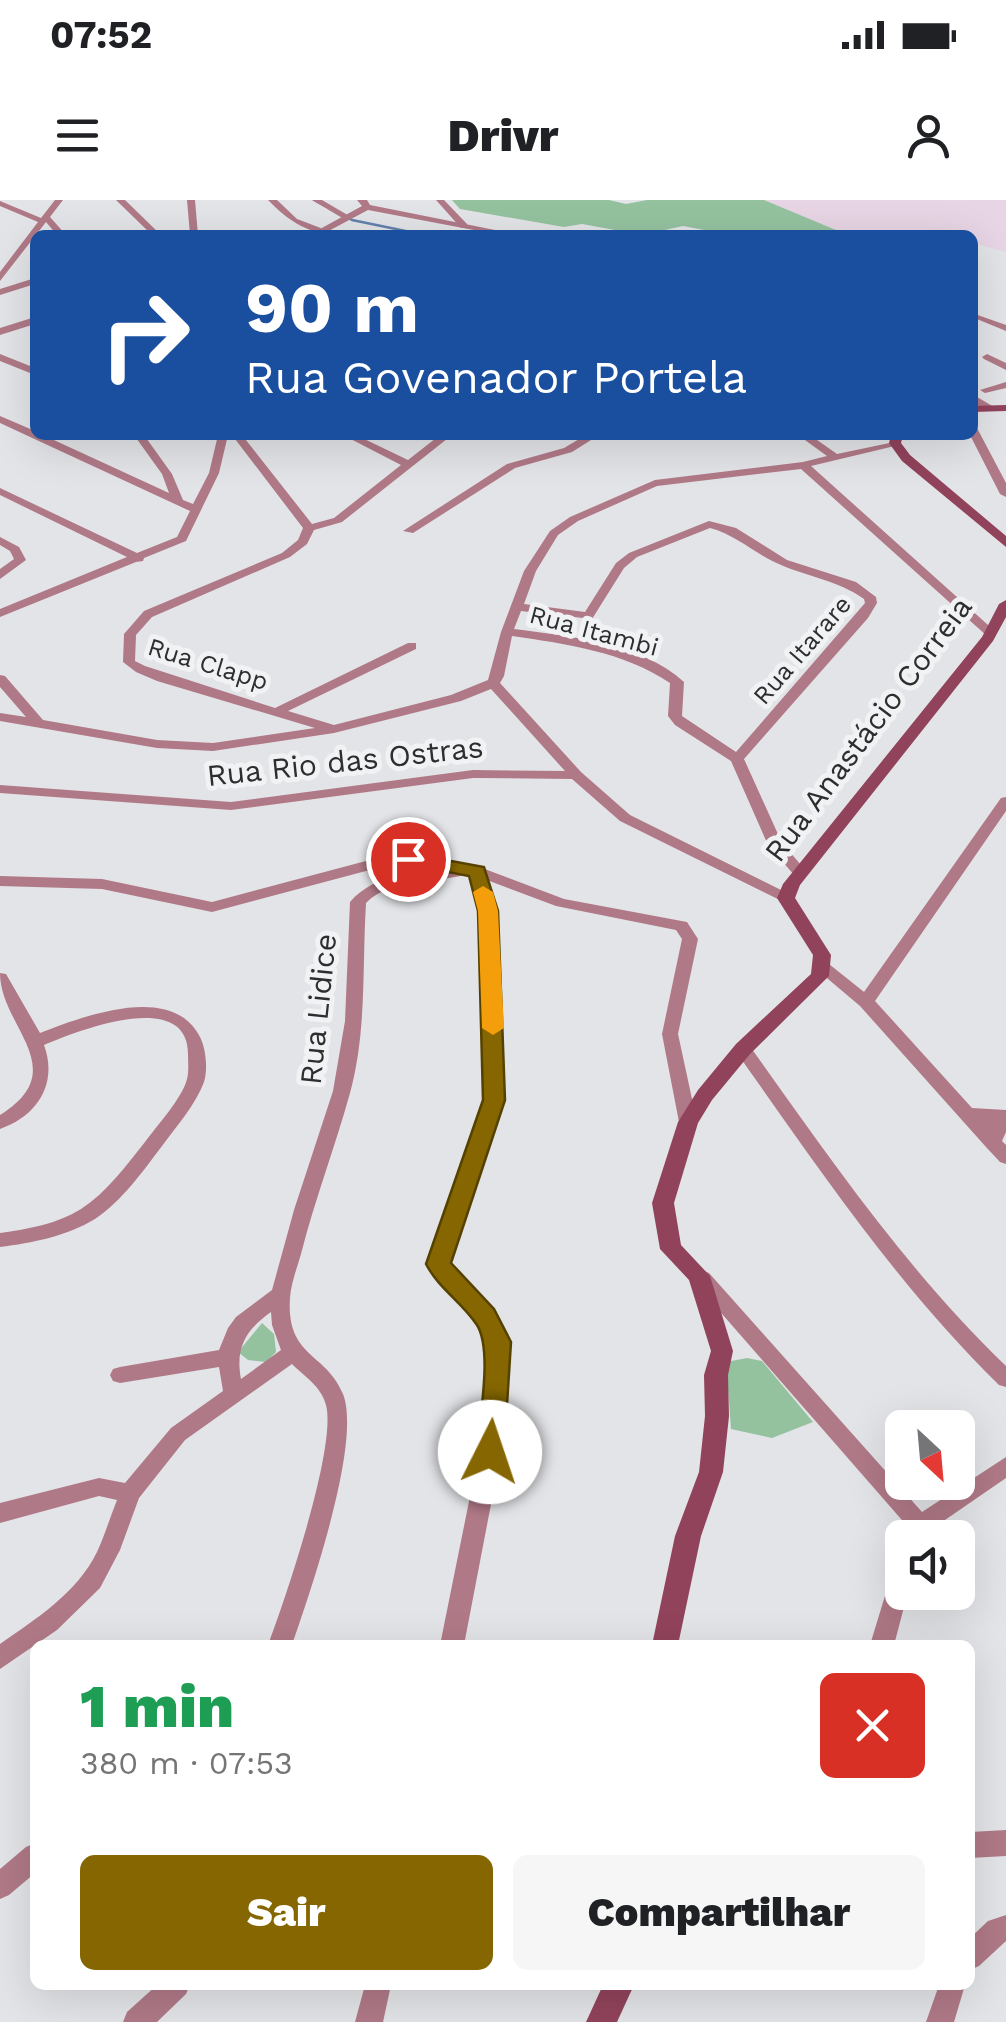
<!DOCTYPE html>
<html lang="pt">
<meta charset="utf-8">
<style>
body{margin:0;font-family:"Work Sans",sans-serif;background:#f6f6f6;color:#202124;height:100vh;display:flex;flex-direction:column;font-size:38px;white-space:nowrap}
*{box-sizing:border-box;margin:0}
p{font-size:32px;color:#757577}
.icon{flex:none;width:55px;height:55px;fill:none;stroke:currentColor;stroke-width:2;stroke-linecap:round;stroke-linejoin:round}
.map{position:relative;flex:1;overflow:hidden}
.side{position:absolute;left:30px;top:1440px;width:945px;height:350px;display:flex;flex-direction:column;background:#fff;border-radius:15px;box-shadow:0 10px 40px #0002}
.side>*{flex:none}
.top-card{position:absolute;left:30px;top:30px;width:948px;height:210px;border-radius:15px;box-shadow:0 10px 40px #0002;background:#1a4fa0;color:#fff;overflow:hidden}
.needle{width:65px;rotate:154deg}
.controls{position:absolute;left:885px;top:1210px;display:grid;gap:20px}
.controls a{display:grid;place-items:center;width:90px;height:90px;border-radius:15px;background:#fff;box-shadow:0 10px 40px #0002;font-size:50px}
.pin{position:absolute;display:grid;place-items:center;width:85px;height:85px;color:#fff;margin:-42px;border:5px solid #fff;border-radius:50%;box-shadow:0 2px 10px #0007}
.me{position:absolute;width:110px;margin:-55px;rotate:4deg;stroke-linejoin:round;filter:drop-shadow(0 0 8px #0008)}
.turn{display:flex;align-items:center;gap:35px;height:210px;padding:0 50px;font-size:45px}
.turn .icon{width:130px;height:130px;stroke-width:2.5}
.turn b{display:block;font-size:70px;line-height:85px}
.round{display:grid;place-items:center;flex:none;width:105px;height:105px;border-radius:15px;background:#f6f6f6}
.overview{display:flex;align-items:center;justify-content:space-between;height:170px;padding:0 50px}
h1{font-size:60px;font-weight:800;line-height:75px;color:#1e9e55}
.primary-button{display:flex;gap:20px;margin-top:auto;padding:20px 50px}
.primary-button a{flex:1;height:115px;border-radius:15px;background:#856600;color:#fff;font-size:40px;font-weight:800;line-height:115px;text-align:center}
.primary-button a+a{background:#f6f6f6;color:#202124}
.status{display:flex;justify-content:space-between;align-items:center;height:70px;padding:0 50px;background:#fff;direction:ltr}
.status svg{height:28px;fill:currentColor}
header{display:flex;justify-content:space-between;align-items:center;height:130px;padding:0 50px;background:#fff;font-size:45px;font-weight:800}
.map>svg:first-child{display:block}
</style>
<div class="status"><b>07:52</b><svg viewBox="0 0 49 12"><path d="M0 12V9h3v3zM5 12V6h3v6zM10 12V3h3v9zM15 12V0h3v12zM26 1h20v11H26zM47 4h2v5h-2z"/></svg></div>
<header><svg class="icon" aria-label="menu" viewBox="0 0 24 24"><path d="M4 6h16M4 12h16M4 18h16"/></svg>Drivr<svg class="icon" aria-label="person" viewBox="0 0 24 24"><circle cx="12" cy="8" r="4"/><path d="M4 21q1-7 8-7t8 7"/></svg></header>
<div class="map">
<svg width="1006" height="1822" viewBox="0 0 1006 1822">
<rect width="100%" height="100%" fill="#e3e4e7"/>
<!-- industrial -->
<polygon fill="#e7d4e4" points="764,0 1006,0 1006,52 973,43 972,35 848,35"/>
<!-- green -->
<g fill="#94c29f">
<polygon points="452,0 609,0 626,4 647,0 764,0 848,35 730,35 683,26 642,35 582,24 564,27 460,9"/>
<polygon points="262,1123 274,1134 276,1152 266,1162 248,1160 238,1152"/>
<polygon points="747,1158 762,1161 813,1222 772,1238 731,1229 726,1162"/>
</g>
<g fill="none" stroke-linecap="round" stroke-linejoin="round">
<!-- stream -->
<polyline stroke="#6281ac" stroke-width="2.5" points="314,0 352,20 425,35"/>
<!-- minor -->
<g fill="#b07987" fill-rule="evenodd">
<polygon points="55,0 63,0 50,17 66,35 57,35 46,22 0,81 0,72 38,22 0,6 0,1 41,18"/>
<polygon points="116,0 125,0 161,35 152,35"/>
<polygon points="187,0 195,0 198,35 190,35"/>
<path d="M268 0H277L297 19 339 35C310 35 288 21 268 0Z"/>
<polygon points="312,0 322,0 351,17 344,19"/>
<polygon points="436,0 444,0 467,24 467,28 461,28"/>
<polygon points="35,78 35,84 0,95 0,89"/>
<polygon points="972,113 1006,125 1006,131 972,117"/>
<polygon points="0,154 35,168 35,175 0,161"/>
<polygon points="987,154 1006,163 1006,170 984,159 982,157"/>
<polygon points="1006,182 1006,188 985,193 980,190"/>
<polygon points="0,216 35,231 35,235 43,235 169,293 162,274 134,235 144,235 172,274 183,300 193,304 209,273 218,235 228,235 219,273 186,341 144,358 143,361 136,362 0,417 0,409 127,357 0,295 0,288 137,353 177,337 190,311 0,223"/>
<polygon points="972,225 977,228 1006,283 1006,297 1000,294 970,235"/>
<path d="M232 235H242L312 324 334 318 401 265 343 235H356L408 260 440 235H452L342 322 314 330 307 344 290 357 152 417 136 435 135 461 145 466 275 508 408 443H416V449L288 511 334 525 451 495 488 480 501 432 524 371 550 331 570 317 655 280 803 262 827 256 798 235H810L837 254 899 241V245L811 266 997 433 987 436 801 269 657 286 578 321 558 335 536 371 524 404 585 412 616 363 629 353 709 321 736 328 787 360 856 382 876 397 877 403 868 418 744 559 782 643 808 673 800 678 795 676 768 645 731 561 675 525 668 516 670 483C624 452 567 444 512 436L504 476 500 483 581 572 630 615 791 695 794 698 791 701 786 703 620 621 572 579 473 578 231 610 0 593V585L231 602 473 570 565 571 491 489 461 501 334 533 213 551 157 548 0 521V513L26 517 0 487V475L5 476 43 520 157 540 213 543 315 528 157 481 136 472 123 462 124 434 144 411 282 353 298 340 303 328ZM710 328C737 335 756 355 781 365 809 377 839 381 864 399L865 403 736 552 682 516 684 482C642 443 568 436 514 429L521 411 592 419 624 368 637 357Z"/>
<polygon points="586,235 599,235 572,252 515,268 413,333 403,331 507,264 564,248"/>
<polygon points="0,337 19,347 26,360 0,379 0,369 14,359 10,351 0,345"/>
<polygon points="1006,597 1006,611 875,801 972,908 1006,910 1006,932 1002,941 1006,945 1006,964 1000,962 986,947 860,806 815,768 817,764 829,764 864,792 1001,598"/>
<path d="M428 655 482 668 564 699 687 722 698 739 678 834 697 922 688 928 679 922 662 834 682 739 676 730 556 706 487 680 496 711 503 899 449 1064 455 1075 492 1110 508 1142 501 1252 464 1445H440L479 1252 488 1142 478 1121 441 1085 429 1064 485 899 480 711 470 674H468C434 684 393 676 366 703 362 767 367 831 350 893 335 947 315 999 301 1054 297 1068 291 1083 290 1098 286 1158 326 1152 343 1194 362 1242 310 1393 292 1445H268C285 1400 337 1247 326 1205 321 1186 305 1177 292 1164L185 1240 139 1298 120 1350 100 1388 57 1430 0 1469V1444C36 1419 77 1393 97 1352 105 1335 110 1317 117 1300L99 1296 0 1323V1303L99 1278 125 1283 171 1228 223 1191 219 1167 120 1183 113 1181 110 1175 113 1169 120 1167 219 1150 228 1128 236 1117 272 1090 294 1010 333 891 345 821 350 702C374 674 412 673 446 669L428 665 381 667 212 712 102 689 0 686V676L102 679 212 702 381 657ZM271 1112 272 1125 281 1150 241 1179C235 1147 246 1130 271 1112Z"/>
<path d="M0 773 6 774 40 833C84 816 172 782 200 837 206 849 208 869 204 882 196 904 176 927 162 946 143 971 122 1001 95 1019 67 1036 32 1043 0 1047V1033C28 1029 57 1024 81 1009 106 993 126 966 145 942 156 927 183 897 187 879 189 872 188 862 188 855 189 787 77 831 44 845 58 883 38 916 0 929V915C74 869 0 827 0 773Z"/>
<path d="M743 843 749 845C829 957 906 1070 1006 1166V1187L999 1185C897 1085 819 969 737 853L735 849Z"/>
<polygon points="702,1070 709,1073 922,1312 1006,1257 1006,1278 929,1331 927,1338 905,1338 908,1327 695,1083 692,1078 695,1073"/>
<polygon points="902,1366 902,1392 908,1392 894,1445 870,1445 891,1376 894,1369"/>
<polygon points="1006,1630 1006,1656 970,1658 970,1632"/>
<polygon points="35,1643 35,1673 9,1695 0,1699 0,1669 26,1647"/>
<polygon points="1006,1715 1006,1741 979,1766 970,1770 970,1738 988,1721"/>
<polygon points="157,1785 190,1785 186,1794 157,1822 123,1822 127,1812"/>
<polygon points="365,1785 391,1785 383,1822 355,1822"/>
<polygon points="939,1785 965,1785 954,1822 926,1822"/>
</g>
<!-- tertiary -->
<g fill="#b07987" fill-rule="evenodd">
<polygon points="357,0 367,0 370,5 520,35 500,35 368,10 321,35 309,35 362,6"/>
<polygon points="35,117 35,124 0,135 0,128"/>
<polygon points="972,194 994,207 994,211 986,211 972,202"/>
</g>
<!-- secondary -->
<g fill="#91435b" fill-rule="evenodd">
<polygon points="1006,205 1006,211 972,212 972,206"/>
<polygon points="891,235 903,235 901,243 910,255 1006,336 1006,347 902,261 889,243"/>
<polygon points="1006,400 1006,417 993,441 800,685 795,698 831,755 829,776 750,854 712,900 698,923 674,1003 681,1045 710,1076 733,1151 728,1175 729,1216 723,1272 701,1336 678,1445 652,1445 675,1336 699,1272 705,1216 704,1175 711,1151 689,1080 660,1049 652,1003 678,922 698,890 736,844 811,774 813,755 777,698 783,684 982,437 999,404"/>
<polygon points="603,1785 634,1785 617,1822 586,1822"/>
</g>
</g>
<!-- route -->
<path fill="#856600" stroke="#564200" stroke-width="2.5" d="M408 653 484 667 498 711 505 900 451 1063 494 1109 511 1142 504 1252 500 1260 490 1264 481 1260 477 1252C479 1220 493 1151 477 1125 462 1102 439 1089 426 1064L483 900 478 711 469 676 402 663V655Z"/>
<!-- slow -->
<polygon fill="#f59e0b" points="483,686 493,692 498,711 504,828 493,835 482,828 478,711 473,692"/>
<g text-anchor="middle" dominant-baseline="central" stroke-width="10" stroke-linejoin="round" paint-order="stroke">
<!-- far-street labels -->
<g font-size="25" fill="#2e2e2f" stroke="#f0f2f4">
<text transform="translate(594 431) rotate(15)">Rua Itambi</text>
<text transform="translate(802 450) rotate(-49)">Rua Itarare</text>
<text transform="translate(208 464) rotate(17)">Rua Clapp</text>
</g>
<!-- street labels -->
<g font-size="30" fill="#2e2e2f" stroke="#f0f2f4">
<text transform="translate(868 529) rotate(-53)">Rua Anastácio Correia</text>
<text transform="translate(345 561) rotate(-6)">Rua Rio das Ostras</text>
<text transform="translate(318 809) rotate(-84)">Rua Lidice</text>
</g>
</g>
</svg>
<div class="controls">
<a><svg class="needle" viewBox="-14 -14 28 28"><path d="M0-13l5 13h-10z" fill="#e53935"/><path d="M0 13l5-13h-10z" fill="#757577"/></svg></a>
<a><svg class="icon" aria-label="sound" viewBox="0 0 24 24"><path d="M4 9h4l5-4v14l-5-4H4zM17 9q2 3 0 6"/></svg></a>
</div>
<div class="pin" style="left:408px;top:659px;background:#d93025"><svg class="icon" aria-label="arrive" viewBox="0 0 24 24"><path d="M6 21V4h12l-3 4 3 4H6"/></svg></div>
<svg class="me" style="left:490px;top:1252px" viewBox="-20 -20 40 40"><circle r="19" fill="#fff"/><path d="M0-13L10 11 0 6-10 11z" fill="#856600"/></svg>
<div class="top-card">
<div class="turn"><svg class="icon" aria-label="right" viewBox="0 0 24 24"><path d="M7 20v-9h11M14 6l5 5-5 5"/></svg><div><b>90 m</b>Rua Govenador Portela</div></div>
</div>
<section class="side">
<div class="overview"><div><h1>1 min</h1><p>380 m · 07:53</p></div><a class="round" style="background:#d93025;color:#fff"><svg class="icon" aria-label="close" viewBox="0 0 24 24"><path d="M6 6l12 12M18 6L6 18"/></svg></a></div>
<div class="primary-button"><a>Sair</a><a>Compartilhar</a></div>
</section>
</div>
